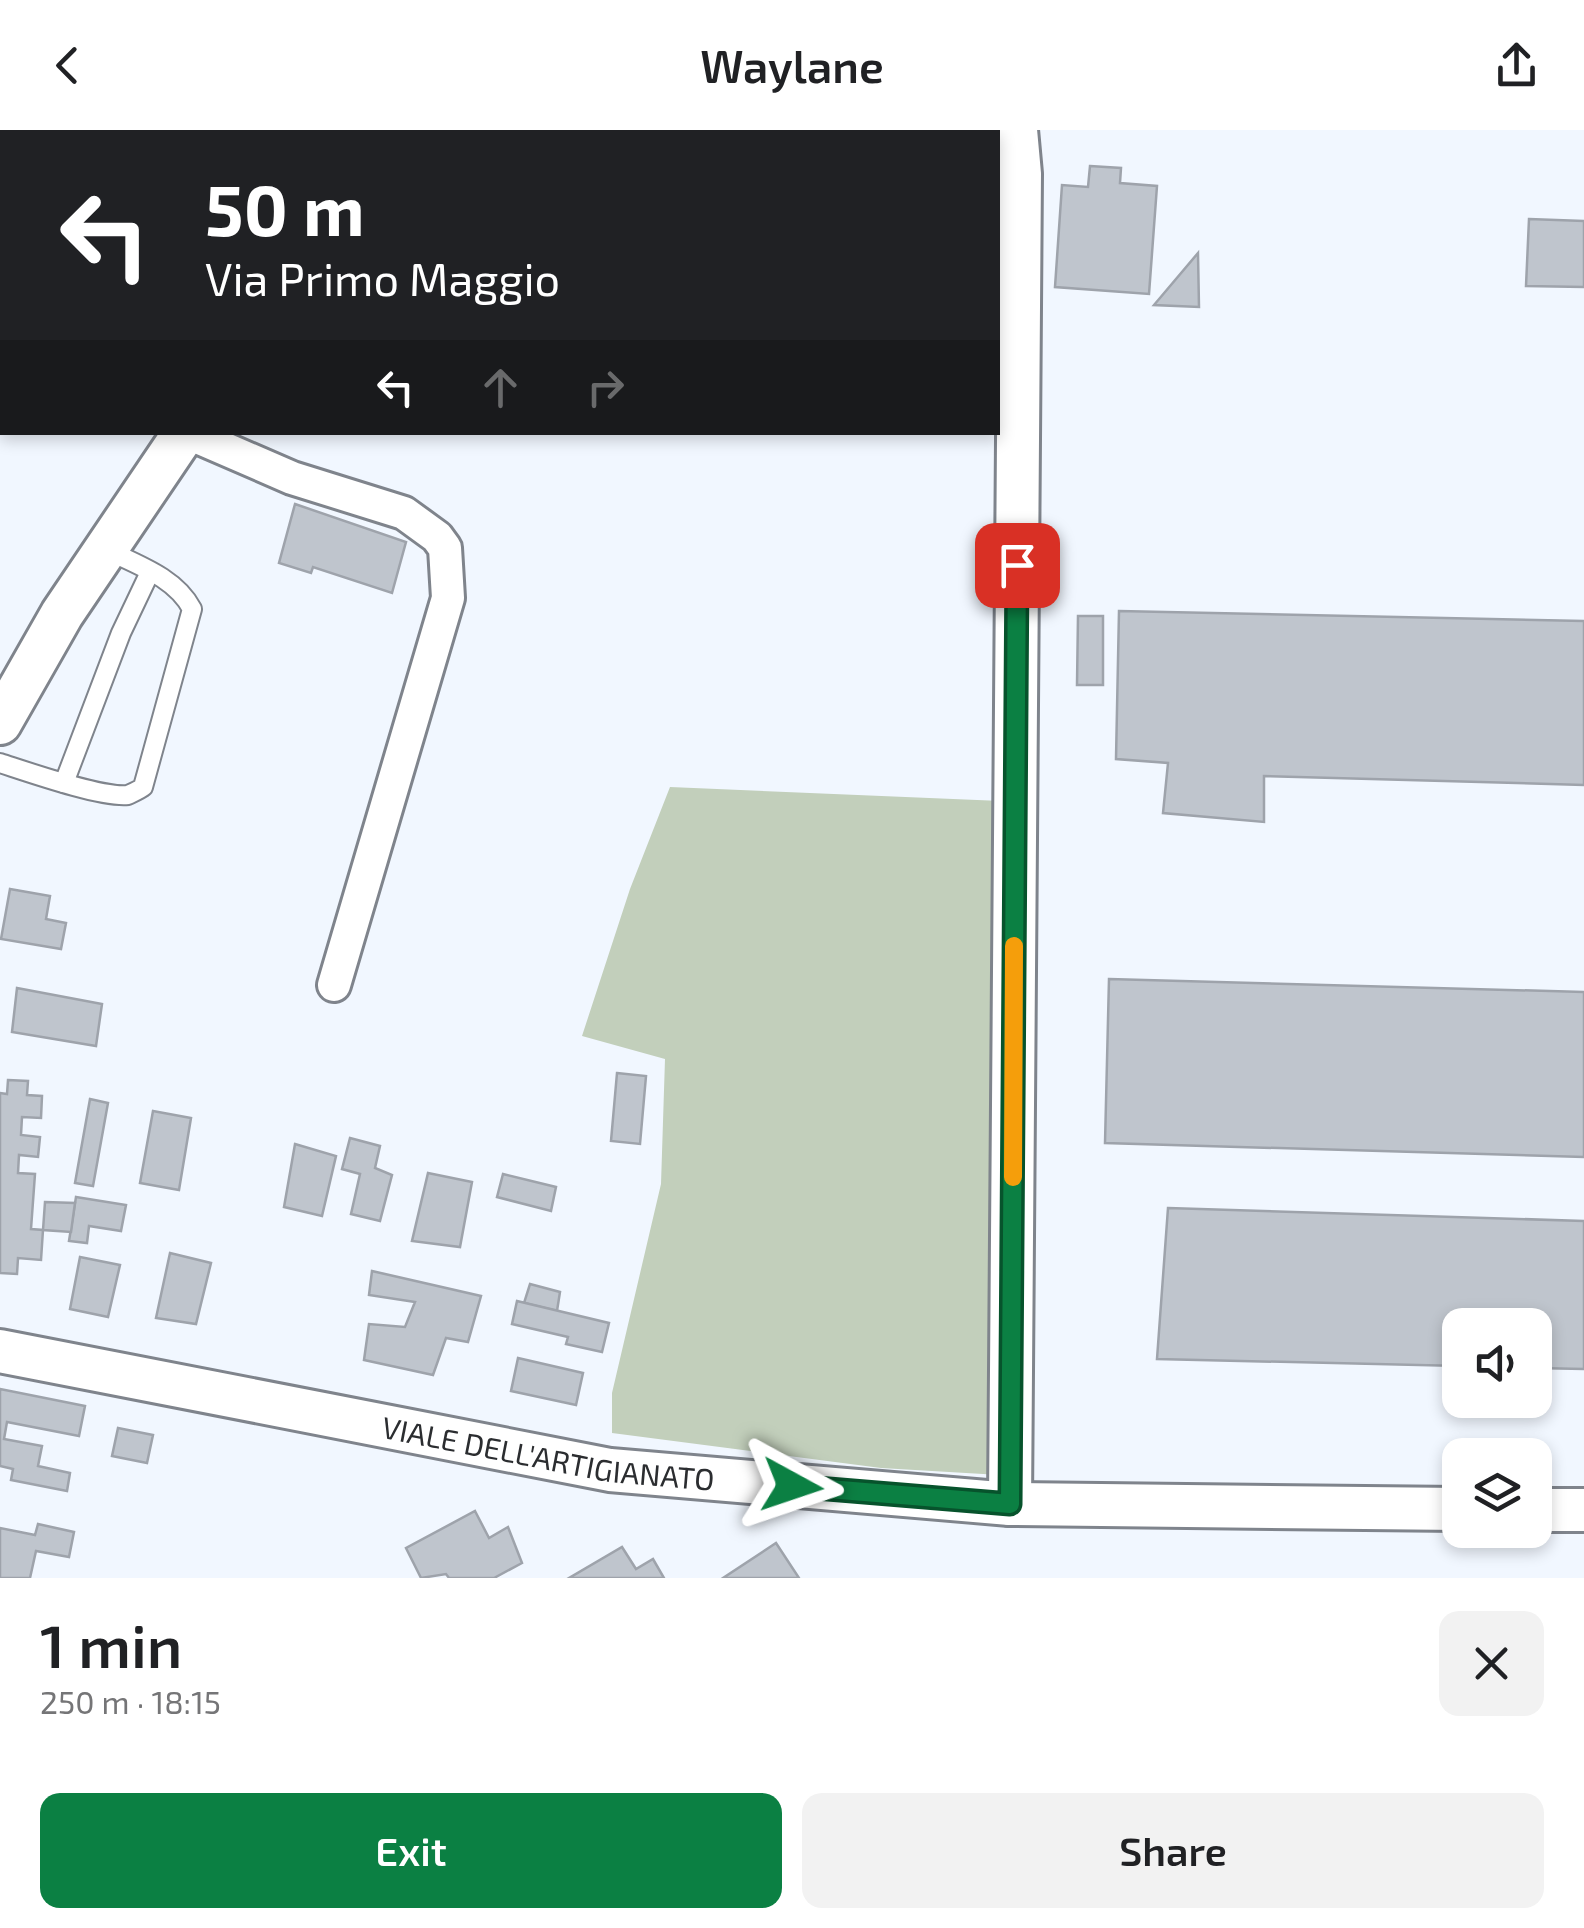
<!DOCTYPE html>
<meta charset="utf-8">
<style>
body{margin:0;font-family:"Exo 2",sans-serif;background:#f2f2f2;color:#202124;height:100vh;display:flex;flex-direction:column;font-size:38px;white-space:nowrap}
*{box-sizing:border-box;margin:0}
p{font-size:32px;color:#757577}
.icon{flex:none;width:55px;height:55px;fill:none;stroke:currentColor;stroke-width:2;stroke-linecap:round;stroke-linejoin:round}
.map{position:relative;height:1448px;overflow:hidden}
.details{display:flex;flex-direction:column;background:#fff;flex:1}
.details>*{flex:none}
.top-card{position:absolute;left:0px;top:0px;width:1000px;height:305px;box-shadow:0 5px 15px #0003;background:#202124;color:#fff;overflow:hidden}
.buttons{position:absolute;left:1442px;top:1178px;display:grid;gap:20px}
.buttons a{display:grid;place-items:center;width:110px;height:110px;border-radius:20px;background:#fff;box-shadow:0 5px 15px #0003;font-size:50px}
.pin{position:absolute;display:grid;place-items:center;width:85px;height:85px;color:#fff;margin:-42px;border-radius:20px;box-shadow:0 5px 15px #0006}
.me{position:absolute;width:110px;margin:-55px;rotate:95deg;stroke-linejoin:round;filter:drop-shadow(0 0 8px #0008)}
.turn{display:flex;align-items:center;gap:35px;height:210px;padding:0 40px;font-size:45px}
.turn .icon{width:130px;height:130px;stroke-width:2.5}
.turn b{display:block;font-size:70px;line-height:85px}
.lanes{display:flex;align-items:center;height:95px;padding:0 40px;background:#0003;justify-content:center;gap:50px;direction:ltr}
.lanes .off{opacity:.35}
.round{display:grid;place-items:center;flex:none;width:105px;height:105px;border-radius:20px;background:#f2f2f2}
.head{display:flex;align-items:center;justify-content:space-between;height:170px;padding:0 40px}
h1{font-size:60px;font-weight:600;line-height:75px}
.primary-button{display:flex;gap:20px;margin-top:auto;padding:20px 40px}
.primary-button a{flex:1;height:115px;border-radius:20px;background:#0b8043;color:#fff;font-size:40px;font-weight:600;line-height:115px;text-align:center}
.primary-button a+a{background:#f2f2f2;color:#202124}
header{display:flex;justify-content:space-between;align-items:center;height:130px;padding:0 40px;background:#fff;font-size:45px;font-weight:600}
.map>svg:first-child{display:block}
</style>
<header><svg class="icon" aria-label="back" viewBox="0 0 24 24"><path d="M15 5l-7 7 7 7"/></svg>Waylane<svg class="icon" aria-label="share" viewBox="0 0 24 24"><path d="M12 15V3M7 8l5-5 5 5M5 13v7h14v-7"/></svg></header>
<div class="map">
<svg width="1584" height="1448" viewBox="0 0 1584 1448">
<rect width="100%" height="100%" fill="#f1f7ff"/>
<!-- green -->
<polygon fill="#c2cfbb" points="670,657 1001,671 1000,1345 881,1338 612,1303 612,1263 661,1054 665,929 582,906 630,759"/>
<!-- building -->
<g fill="#bfc5cd" stroke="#9ea3ab" stroke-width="2.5">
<polygon points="1090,36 1121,38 1120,53 1157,56 1149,164 1055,157 1062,55 1088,57"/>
<polygon points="1529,89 1584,91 1584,157 1526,156"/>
<polygon points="1198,123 1199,177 1154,175"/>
<polygon points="295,374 406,412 392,463 313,437 311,443 279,433"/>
<polygon points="1119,481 1584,491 1584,655 1264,646 1264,692 1163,683 1168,633 1116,629"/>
<polygon points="1078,486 1103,486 1103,555 1077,555"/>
<polygon points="10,759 50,766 46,789 66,793 61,819 1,809"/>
<polygon points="1109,849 1584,862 1584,1027 1105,1013"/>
<polygon points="17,858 102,874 96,916 12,902"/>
<polygon points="617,943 646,946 640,1014 611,1011"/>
<polygon points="8,950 28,951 27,965 42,966 41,988 22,987 21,1005 40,1007 38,1027 19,1025 18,1043 35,1044 31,1099 43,1100 41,1130 18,1128 17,1144 0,1143 0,963 7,964"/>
<polygon points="90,969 108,973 93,1056 75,1053"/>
<polygon points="153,981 191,988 179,1060 140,1053"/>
<polygon points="350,1008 380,1016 375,1038 392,1045 380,1091 351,1084 360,1044 342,1039"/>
<polygon points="295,1014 336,1026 322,1086 284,1077"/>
<polygon points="428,1043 472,1052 460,1117 412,1111"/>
<polygon points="503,1044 556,1057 551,1081 497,1067"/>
<polygon points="76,1067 126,1075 121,1101 89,1096 87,1113 69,1111"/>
<polygon points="45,1072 75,1073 71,1102 43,1100"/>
<polygon points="1168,1078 1584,1091 1584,1239 1535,1238 1535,1195 1460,1195 1460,1236 1157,1229"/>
<polygon points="170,1123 211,1133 196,1194 156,1188"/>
<polygon points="80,1127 120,1135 108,1187 70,1179"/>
<polygon points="372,1141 481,1166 468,1212 446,1208 433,1245 364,1230 369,1194 405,1197 415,1172 369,1165"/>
<polygon points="530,1154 560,1162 557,1181 524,1173"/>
<polygon points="517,1171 609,1193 602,1222 566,1214 568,1207 512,1194"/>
<polygon points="518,1228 583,1243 576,1275 511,1261"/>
<polygon points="0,1259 85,1276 79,1306 7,1292 4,1309 42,1316 38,1336 70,1343 67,1361 11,1350 13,1339 0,1336"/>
<polygon points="118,1298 153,1305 147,1333 112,1326"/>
<polygon points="475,1381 489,1408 508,1397 522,1433 494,1448 449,1448 446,1444 421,1448 406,1418"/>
<polygon points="38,1394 74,1402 69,1427 36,1421 30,1448 0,1448 0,1398 35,1405"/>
<polygon points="776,1413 799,1448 723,1448"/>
<polygon points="622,1417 636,1439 653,1429 664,1448 569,1448"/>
</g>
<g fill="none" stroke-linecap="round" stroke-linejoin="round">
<defs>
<g id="service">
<path d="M0 633C28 642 102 668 128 665 130 664 141 659 143 657L192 479C176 448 138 435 107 420"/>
<polyline points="64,653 121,503 150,442"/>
</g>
<g id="minor">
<polyline points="91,2 92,0"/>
<polyline points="435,2 438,0"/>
<polyline points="0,278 2,270"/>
<polyline points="186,302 292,348 404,383 437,407 445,418 448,468 334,855"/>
</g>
<g id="tertiary">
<polyline points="305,0 305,2"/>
<polyline points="0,593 62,484 185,302"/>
<path id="s1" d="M0 1221 610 1340 1010 1374 1460 1379"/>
<polyline points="1010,1374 1020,44 1016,0"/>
<polyline points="1535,1380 1584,1380"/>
</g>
</defs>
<!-- service casing -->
<use href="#service" stroke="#7f848c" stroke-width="22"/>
<!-- minor casing -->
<use href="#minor" stroke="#7f848c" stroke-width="38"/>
<!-- tertiary casing -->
<use href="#tertiary" stroke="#7f848c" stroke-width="48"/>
<!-- service -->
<use href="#service" stroke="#fff" stroke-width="18"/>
<!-- minor -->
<use href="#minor" stroke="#fff" stroke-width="32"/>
<!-- tertiary -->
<use href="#tertiary" stroke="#fff" stroke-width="42"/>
</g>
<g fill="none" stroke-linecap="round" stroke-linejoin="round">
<defs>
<polyline id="route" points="792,1356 1010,1374 1017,435"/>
</defs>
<!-- route casing -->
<use href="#route" stroke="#07532c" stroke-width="25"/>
<!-- route -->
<use href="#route" stroke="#0b8043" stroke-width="18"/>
<!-- slow -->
<polyline stroke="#f59e0b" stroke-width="18" points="1013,1047 1014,816"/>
</g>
<g text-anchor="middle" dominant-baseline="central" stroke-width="8" stroke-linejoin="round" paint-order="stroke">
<!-- street labels -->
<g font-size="30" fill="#2b2d30" stroke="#fff">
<text stroke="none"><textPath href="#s1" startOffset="558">VIALE DELL'ARTIGIANATO</textPath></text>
</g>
</g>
</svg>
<div class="buttons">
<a><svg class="icon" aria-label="sound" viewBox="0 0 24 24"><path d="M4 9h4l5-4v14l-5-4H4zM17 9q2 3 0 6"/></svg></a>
<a><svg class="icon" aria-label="layers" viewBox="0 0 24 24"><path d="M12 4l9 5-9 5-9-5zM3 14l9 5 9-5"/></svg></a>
</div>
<div class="pin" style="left:1017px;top:435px;background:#d93025"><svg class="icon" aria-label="arrive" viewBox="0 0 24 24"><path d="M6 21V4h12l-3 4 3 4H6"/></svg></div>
<svg class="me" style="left:792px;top:1356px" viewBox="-20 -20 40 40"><path d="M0-17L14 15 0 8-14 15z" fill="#0b8043" stroke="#fff" stroke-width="4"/></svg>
<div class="top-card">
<div class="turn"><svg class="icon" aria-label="left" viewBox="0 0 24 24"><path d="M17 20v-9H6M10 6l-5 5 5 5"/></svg><div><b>50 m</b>Via Primo Maggio</div></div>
<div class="lanes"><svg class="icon" aria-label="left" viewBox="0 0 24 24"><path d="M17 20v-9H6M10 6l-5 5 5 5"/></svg><svg class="icon off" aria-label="ahead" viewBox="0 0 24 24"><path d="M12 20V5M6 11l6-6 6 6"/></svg><svg class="icon off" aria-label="right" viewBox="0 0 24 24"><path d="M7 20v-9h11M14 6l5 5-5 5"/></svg></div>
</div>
</div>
<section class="details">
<div class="head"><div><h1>1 min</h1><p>250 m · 18:15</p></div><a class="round"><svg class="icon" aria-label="close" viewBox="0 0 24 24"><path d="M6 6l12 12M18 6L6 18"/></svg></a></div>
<div class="primary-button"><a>Exit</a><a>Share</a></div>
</section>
